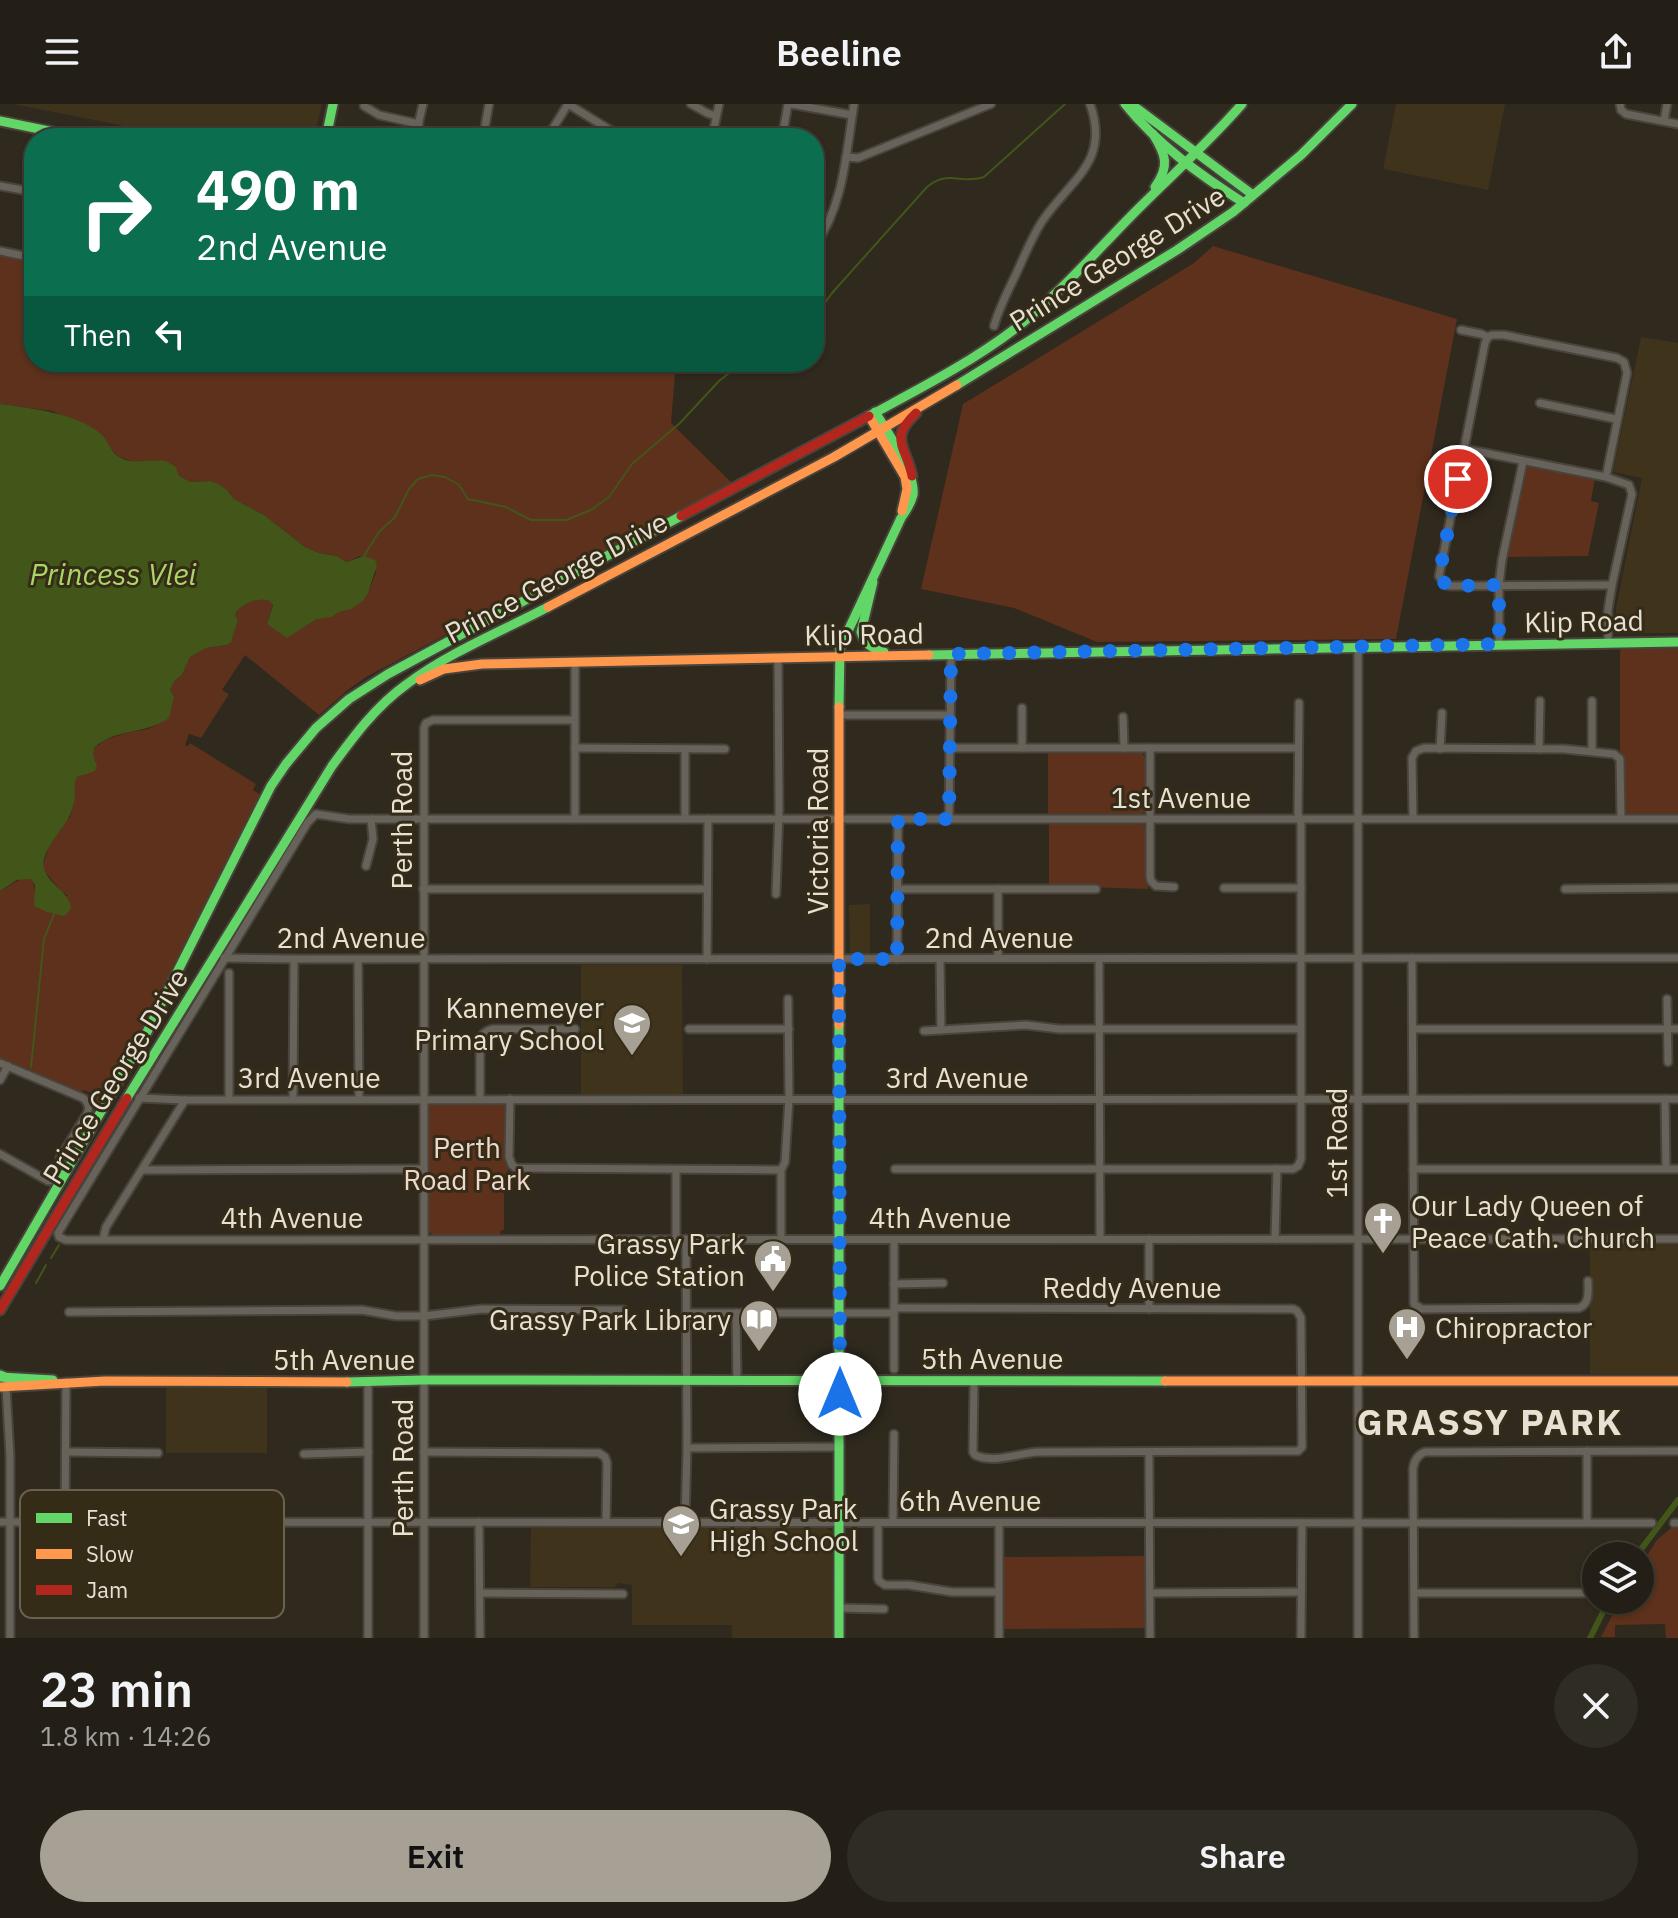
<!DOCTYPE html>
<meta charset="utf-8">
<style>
body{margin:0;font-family:"IBM Plex Sans",sans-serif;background:#2f2c23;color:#f1f3f6;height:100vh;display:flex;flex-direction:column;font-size:30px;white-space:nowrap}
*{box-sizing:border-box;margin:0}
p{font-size:26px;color:#a3a2a1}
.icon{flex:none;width:44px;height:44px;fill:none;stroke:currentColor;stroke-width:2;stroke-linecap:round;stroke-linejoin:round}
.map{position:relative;height:1534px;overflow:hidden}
.sheet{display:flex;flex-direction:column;background:#231f16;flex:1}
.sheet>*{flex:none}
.top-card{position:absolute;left:24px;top:24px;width:800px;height:244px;border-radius:32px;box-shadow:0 2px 6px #0004,0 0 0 2px #403d35;background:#0b6e4f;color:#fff;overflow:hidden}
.tools{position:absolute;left:1582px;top:1438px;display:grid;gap:16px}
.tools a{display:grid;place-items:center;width:72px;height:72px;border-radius:50%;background:#231f16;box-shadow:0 2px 6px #0004,0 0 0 2px #403d35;font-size:40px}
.pin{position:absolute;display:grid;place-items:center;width:68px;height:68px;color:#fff;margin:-34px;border:4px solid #fff;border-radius:50%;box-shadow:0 2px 8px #0007}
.me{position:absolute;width:88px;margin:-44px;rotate:0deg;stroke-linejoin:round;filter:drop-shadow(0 0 6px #0008)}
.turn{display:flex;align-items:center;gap:28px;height:168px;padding:0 40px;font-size:36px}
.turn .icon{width:104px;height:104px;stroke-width:2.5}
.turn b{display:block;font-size:56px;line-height:68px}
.then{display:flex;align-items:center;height:76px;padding:0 40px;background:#0003;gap:16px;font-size:30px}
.round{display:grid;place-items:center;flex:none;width:84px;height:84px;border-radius:42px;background:#2f2c23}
.overview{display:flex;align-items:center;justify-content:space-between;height:136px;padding:0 40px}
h1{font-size:48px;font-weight:600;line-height:60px}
.action{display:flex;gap:16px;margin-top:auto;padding:16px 40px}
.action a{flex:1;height:92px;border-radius:48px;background:#a7a195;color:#111;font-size:32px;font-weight:600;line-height:92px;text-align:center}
.action a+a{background:#2f2c23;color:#f1f3f6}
header{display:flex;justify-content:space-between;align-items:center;height:104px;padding:0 40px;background:#231f16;font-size:36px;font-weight:600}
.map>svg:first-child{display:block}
</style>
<header><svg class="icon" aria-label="menu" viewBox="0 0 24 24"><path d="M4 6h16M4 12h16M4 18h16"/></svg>Beeline<svg class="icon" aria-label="share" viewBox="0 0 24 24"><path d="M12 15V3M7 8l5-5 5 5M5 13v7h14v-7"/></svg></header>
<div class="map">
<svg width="1678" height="1534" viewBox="0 0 1678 1534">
<rect width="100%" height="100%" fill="#2f291e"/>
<!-- built -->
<g fill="#3f331b">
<polygon points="13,0 322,0 314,34 185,34"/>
<polygon points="1396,0 1505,0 1488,86 1383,65"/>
<polygon points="1641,233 1678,239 1678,529 1621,529 1616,524 1616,504 1642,374 1613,368"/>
<polygon points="870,800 870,850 850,850 849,801"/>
<polygon points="581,861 682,861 683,990 581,990"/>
<rect x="1590" y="1141" width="88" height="129"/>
<rect x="166" y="1284" width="101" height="65"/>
<polygon points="531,1424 827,1424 832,1428 833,1534 732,1534 732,1521 632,1521 632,1481 619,1479 614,1483 530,1483"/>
</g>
<!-- green -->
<g fill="#5d311b">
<polygon points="1213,142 1457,215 1396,535 1097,538 1014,504 921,485 963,300 1194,159"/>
<path d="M0 149 34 156V258H676L671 319 732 379 368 572 349 585 319 611 245 551 222 586 229 590 201 634 189 630 185 641 188 642 190 639 256 680 253 686 261 691C208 796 159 903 97 1004L90 1000 94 990 84 986 79 989 0 956V787C11 782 21 771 33 776L35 788 68 792 61 787 45 768 43 761 48 745 61 722 70 713 74 699 73 680 77 673 83 671 96 657 92 651 94 644 107 635 130 628 148 625 162 618 170 586 175 576 182 571 190 553 206 544 226 541 238 517 235 511C241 499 257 493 270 497L273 500 267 520 298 527 317 515 357 501 368 489 376 468 360 452 346 458 337 452 319 449 305 443 264 411 234 395 227 386 210 377 191 378 179 372 165 357 135 358 119 353 111 345 102 331 83 320 52 307 0 300Z"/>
<polygon points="1531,361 1595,374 1591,397 1599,399 1588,452 1506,453 1525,364"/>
<polygon points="1678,544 1678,710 1626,710 1623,705 1623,654 1620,649 1620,547 1622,545"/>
<polygon points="1048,647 1142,649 1146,655 1146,707 1141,711 1048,710"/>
<polygon points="1049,718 1139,718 1143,720 1147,727 1148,785 1049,782"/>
<polygon points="432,998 498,998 505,1002 507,1055 510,1064 504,1072 504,1126 501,1126 500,1132 435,1132 428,1127 428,1003"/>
<polygon points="1672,1423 1678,1423 1678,1534 1666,1534 1665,1520 1615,1521 1615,1533 1601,1533 1620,1496 1640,1496 1640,1462 1657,1436"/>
<polygon points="1147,1452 1147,1524 1001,1525 1001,1453"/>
</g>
<!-- water -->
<path fill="#425619" d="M0 300C30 304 77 309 101 330 109 337 110 349 121 354 135 361 150 355 165 357 169 358 172 361 176 363L179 372 191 378 210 377 218 380 227 386 234 395 264 411 305 443 319 449 337 452 346 458 364 452 375 456 377 461 368 489 363 497 351 505 338 508 332 513 317 515 287 534 267 520 273 501 270 497C258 493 241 499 235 511L238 516 231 538 226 541 206 544 190 553 182 571 175 576 170 586 174 593 169 614C145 631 115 624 94 644L93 651 97 661 95 667 77 673C73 681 75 684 75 691 75 698 71 710 68 715 61 726 40 750 44 764 48 781 70 787 71 805L64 812 47 808 34 802 35 781 31 775 17 776 0 787Z"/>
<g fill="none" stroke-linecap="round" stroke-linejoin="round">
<!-- stream -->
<g stroke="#425619" stroke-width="2">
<path d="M814 214 832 189 927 83C949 65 960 81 984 73L1065 0"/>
<polyline points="364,452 379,428 395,413 409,385 418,375 432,371 445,373 459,381 468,395 506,403 531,416 566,416 591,406 609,393 632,360 680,319 719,277 743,258"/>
<polyline points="31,963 44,835 54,810"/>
<polyline points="51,1154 59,1141"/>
<polyline points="36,1179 46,1161"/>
</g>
<!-- canal -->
<g stroke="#425619" stroke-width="6">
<polyline points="1636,1452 1678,1396"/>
<polyline points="1590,1534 1609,1496"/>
</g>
<defs>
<g id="street">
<polyline points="568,0 623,34"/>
<polyline points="691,0 707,9 716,12"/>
<polyline points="791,0 852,11"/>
<polyline points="1620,0 1621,6 1626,10 1678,20"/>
<polyline points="364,2 379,11 419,20"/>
<polyline points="1664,17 1667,0"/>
<polyline points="415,34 423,0"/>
<polyline points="483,34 489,0"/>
<polyline points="547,34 568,0"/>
<polyline points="712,34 719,0"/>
<polyline points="782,34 788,0"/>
<polyline points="846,53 858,54 991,0"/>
<polyline points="0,82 34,88"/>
<path d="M814 143C844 102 846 49 854 0"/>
<polyline points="0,147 34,154"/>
<path d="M994 222C999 204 1008 187 1016 170 1024 153 1031 135 1041 119 1069 76 1111 59 1090 0"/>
<polyline points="1461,226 1481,230 1488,233 1492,231 1504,231 1617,254 1624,258 1627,269 1606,373"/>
<polyline points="1488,233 1485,239 1439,472 1446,481 1451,482 1612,481"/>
<polyline points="1540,299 1616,315"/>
<polyline points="1465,345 1606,373 1629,381 1632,390 1612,481 1608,506 1608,538"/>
<polyline points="1499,540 1499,481 1502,456 1523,358"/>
<polyline points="1358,543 1358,1534"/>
<polyline points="575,558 575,715"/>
<polyline points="1022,604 1022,644"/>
<polyline points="839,611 950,611"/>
<polyline points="1123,613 1124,644"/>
<polyline points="575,644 725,645"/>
<polyline points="950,644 1297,644"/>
<polyline points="1150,644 1150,772 1151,777 1156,782 1174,783"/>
<polyline points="685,645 685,715"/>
<polyline points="1440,645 1442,609"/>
<polyline points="1539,645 1540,597"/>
<polyline points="1592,646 1592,597"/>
<polyline points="1413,714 1412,654 1416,647 1424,644 1564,645 1614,650 1620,655 1621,714"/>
<polyline points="949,715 951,550"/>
<polyline points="1678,715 349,715 316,710 308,718 58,1129 59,1133 66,1136 1678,1135"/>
<polyline points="366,762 373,735 371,715"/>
<polyline points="1224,784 1301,784"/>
<polyline points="423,785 706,785"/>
<polyline points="898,785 1096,785"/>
<polyline points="998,785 998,854"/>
<polyline points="1565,785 1678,784"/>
<polyline points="776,790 779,706 778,554"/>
<polyline points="224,854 294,855 1678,854"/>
<path d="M1412 854 1414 1200 1422 1205 1579 1204C1590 1200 1588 1187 1588 1177"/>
<polyline points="358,855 359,995"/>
<polyline points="707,855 708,715"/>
<polyline points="897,855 898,715"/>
<polyline points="940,855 941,926"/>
<polyline points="1099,855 1100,1135"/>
<polyline points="229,869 229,995"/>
<polyline points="1667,895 1668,958"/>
<polyline points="689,925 789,925"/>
<polyline points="1413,925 1678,925"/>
<polyline points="924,927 1026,921 1059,925 1300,925"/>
<path d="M0 959 83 994C88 998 90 1004 87 1010L60 1054"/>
<polyline points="0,976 8,962"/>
<polyline points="139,994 185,996 1678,995"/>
<polyline points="293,995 294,855"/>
<path d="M480 995V938C481 931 485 927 492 925H575"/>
<polyline points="510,995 509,1053 512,1061 516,1064 781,1066"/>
<polyline points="1665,995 1666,1064"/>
<polyline points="0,1050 48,1077 54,1076 60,1070"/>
<polyline points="895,1065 1293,1065 1298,1062 1301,1055 1301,720 1298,709 1299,599"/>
<polyline points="1413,1065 1678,1065"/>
<polyline points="142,1066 424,1065"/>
<polyline points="676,1066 676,1136"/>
<polyline points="103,1135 106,1123 185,996"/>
<polyline points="1149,1135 1149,1205"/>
<polyline points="1275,1135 1277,1065"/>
<polyline points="781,1136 781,1066 785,1058 789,995 788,895"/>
<polyline points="894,1136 894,1265"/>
<polyline points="894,1180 943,1179"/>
<path d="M894 1204 1293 1205 1297 1207 1301 1214 1302 1343 1298 1347 1038 1348C1018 1349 994 1360 975 1351L973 1348 974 1277"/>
<polyline points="69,1208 362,1206 396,1212 424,1212 482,1205 624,1206"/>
<polyline points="686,1209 894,1209"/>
<polyline points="736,1209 737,1277"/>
<polyline points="6,1283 10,1352 10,1534"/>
<polyline points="687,1344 840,1343"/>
<polyline points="66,1348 158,1349"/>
<polyline points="424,1348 599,1349 605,1353 607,1359 606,1418"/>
<polyline points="1149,1348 1150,1534"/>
<polyline points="304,1350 368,1348"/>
<polyline points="65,1417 66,1278"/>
<polyline points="0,1418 1652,1419"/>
<polyline points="479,1418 480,1534"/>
<polyline points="685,1418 687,1344 686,1135"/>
<polyline points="893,1418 894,1330"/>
<polyline points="1587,1418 1587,1347"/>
<polyline points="878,1419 878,1474 879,1477 885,1481 909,1481 952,1488 998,1488"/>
<polyline points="999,1419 999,1534"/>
<polyline points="1674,1419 1678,1419"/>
<polyline points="480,1489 623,1490"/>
<polyline points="1150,1489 1301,1488"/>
<polyline points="1414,1489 1596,1489"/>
<polyline points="839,1504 884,1505"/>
<polyline points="368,1534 368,1277"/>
<polyline points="424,1534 424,624 426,619 433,616 575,616"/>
<polyline points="1301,1534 1302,1419"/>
<path d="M1414 1534 1413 1365C1414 1357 1417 1351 1425 1348L1678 1347"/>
</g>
<g id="fast">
<path d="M1125 0C1158 41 1200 71 1244 99"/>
<polyline points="1131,0 1253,91"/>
<polyline points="0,17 83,34"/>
<path d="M1153 30C1166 51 1170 62 1155 83"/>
<polyline points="326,34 333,0"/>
<polyline points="957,281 1177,146 1233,108 1301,51 1352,0"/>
<path d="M869 312C919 285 970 259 1016 224 1061 189 1098 145 1139 104 1173 70 1210 37 1242 0"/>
<path d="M873 478 861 528C865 541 872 544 884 548"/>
<polyline points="929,551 1678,538"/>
<path d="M839 603 840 544 901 414C906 407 911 399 913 391 916 369 887 327 875 308"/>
<polyline points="839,921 839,1534"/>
<path d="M127 994 332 662C354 632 376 602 407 580 448 549 502 527 548 503"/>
<polyline points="0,1182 147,928 271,682 286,660 316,624 349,595 388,570 681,412"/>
<polyline points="0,1271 7,1274"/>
<polyline points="0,1273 53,1276"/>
<polyline points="347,1278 423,1276 1165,1277"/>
</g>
<g id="slow">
<polyline points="869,312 905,373 907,385 902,407"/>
<polyline points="548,503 834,353 957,281"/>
<polyline points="420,576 444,565 482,560 929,551"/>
<polyline points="839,603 839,921"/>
<polyline points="1165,1277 1678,1277"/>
<polyline points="0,1283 105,1277 347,1278"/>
</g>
<g id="jam">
<path d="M912 372C906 342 888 335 916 309"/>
<polyline points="681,412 869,312"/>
<polyline points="0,1206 127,994"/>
</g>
</defs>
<!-- street casing -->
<use href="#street" stroke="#48433b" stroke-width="11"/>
<!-- fast casing -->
<use href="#fast" stroke="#48433b" stroke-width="13"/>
<!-- slow casing -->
<use href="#slow" stroke="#48433b" stroke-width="13"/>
<!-- jam casing -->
<use href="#jam" stroke="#48433b" stroke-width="13"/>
<!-- street -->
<use href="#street" stroke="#67635a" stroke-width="7"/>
<!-- fast -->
<use href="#fast" stroke="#63d668" stroke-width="9"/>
<!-- slow -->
<use href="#slow" stroke="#ff974d" stroke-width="9"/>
<!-- jam -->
<use href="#jam" stroke="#b3261e" stroke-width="9"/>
</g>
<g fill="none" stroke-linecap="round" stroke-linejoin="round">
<!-- route -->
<polyline stroke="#1a73e8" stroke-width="14" stroke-dasharray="0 25.2" points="840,1290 839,855 897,855 898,715 949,715 951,550 1499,540 1499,481 1451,482 1446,481 1439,472 1458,375"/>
</g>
<!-- icons -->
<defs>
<symbol id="school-pin" viewBox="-11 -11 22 30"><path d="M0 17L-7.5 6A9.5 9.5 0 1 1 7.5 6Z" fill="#a7a195" stroke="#352c18"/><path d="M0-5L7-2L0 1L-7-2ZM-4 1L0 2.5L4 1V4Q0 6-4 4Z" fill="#fff"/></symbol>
<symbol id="church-pin" viewBox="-11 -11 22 30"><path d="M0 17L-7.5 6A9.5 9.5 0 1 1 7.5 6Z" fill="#a7a195" stroke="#352c18"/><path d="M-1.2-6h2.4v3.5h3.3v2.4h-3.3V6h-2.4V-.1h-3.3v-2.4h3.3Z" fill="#fff"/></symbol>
<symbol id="civic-pin" viewBox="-11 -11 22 30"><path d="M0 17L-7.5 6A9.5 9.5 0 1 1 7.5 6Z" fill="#a7a195" stroke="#352c18"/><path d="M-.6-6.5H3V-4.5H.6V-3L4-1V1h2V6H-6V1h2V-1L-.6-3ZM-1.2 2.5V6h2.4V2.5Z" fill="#fff"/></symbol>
<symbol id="library-pin" viewBox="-11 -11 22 30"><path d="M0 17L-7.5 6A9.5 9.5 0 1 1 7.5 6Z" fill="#a7a195" stroke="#352c18"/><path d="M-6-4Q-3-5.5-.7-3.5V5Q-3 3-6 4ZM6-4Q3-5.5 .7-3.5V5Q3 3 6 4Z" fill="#fff"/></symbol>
<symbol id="hospital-pin" viewBox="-11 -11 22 30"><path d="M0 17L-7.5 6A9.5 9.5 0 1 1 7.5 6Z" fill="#a7a195" stroke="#352c18"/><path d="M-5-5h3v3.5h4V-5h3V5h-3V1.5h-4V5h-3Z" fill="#fff"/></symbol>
</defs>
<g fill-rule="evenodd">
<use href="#school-pin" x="610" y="897" width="44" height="60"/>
<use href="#church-pin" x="1361" y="1095" width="44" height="60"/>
<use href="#civic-pin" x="751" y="1133" width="44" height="60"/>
<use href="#library-pin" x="737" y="1193" width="44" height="60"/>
<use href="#hospital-pin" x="1385" y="1201" width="44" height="60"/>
<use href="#school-pin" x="659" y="1398" width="44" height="60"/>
</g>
<g text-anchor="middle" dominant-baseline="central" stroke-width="6" stroke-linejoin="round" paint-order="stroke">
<!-- street labels -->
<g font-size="28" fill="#e7e1d5" stroke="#352c18">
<text transform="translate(1117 154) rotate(-32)">Prince George Drive</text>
<text transform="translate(556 473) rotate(-28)">Prince George Drive</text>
<text transform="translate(1584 517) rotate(-1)">Klip Road</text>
<text transform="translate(864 530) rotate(-1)">Klip Road</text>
<text x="1181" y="693">1st Avenue</text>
<text transform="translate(401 716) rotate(-90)">Perth Road</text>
<text transform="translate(817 727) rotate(-90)">Victoria Road</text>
<text x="351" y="833">2nd Avenue</text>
<text x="999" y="833">2nd Avenue</text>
<text transform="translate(115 972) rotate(-58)">Prince George Drive</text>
<text x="309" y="973">3rd Avenue</text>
<text x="957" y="973">3rd Avenue</text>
<text transform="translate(1336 1039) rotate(-90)">1st Road</text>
<text x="292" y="1113">4th Avenue</text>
<text x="940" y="1113">4th Avenue</text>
<text x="1132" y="1183">Reddy Avenue</text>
<text x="992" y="1254">5th Avenue</text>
<text x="344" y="1255">5th Avenue</text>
<text transform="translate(402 1364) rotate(-90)">Perth Road</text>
<text x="970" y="1396">6th Avenue</text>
</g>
<!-- poi labels -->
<g font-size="28" fill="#e7e1d5" stroke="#352c18" text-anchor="end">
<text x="604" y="903">Kannemeyer<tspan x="604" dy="32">Primary School</tspan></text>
<text x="1411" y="1101" text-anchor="start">Our Lady Queen of<tspan x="1411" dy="32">Peace Cath. Church</tspan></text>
<text x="745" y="1139">Grassy Park<tspan x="745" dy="32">Police Station</tspan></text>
<text x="731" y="1215">Grassy Park Library</text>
<text x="1435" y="1223" text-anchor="start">Chiropractor</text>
<text x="709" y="1404" text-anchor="start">Grassy Park<tspan x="709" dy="32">High School</tspan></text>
</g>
<!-- park labels -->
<g font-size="28" fill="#efd7cd" stroke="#352c18">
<text x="467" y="1043">Perth<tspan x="467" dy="32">Road Park</tspan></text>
</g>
<!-- water labels -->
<g font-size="30" font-style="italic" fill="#aad665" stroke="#352c18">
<text x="113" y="469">Princess Vlei</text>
</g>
<!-- district labels -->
<g font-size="36" font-weight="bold" letter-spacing="2" fill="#e7e1d5" stroke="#352c18">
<text x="1490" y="1317">GRASSY PARK</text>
</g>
</g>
<!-- legend -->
<rect x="20" y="1386" width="264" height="128" rx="12" fill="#352c18" stroke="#6a6251" stroke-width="2"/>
<rect x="36" y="1409" width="36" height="10" fill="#63d668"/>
<rect x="36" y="1445" width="36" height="10" fill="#ff974d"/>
<rect x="36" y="1481" width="36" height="10" fill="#b3261e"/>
<g font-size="22" fill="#e7e1d5">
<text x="86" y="1422">Fast</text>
<text x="86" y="1458">Slow</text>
<text x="86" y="1494">Jam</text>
</g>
</svg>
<div class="tools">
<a><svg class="icon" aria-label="layers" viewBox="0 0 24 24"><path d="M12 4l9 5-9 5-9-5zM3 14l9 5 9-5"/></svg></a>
</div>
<div class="pin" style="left:1458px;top:375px;background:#d93025"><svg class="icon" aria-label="arrive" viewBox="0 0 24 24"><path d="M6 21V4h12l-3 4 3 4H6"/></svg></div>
<svg class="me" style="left:840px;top:1290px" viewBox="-20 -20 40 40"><circle r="19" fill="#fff"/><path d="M0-13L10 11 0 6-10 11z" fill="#1a73e8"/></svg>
<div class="top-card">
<div class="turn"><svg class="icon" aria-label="right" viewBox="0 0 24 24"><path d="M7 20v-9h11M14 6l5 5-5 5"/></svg><div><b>490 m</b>2nd Avenue</div></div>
<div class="then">Then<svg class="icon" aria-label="left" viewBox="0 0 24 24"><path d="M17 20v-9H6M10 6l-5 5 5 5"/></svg></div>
</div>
</div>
<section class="sheet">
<div class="overview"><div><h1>23 min</h1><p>1.8 km · 14:26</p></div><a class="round"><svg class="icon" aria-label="close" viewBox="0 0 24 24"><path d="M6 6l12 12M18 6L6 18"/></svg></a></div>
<div class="action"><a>Exit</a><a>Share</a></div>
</section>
